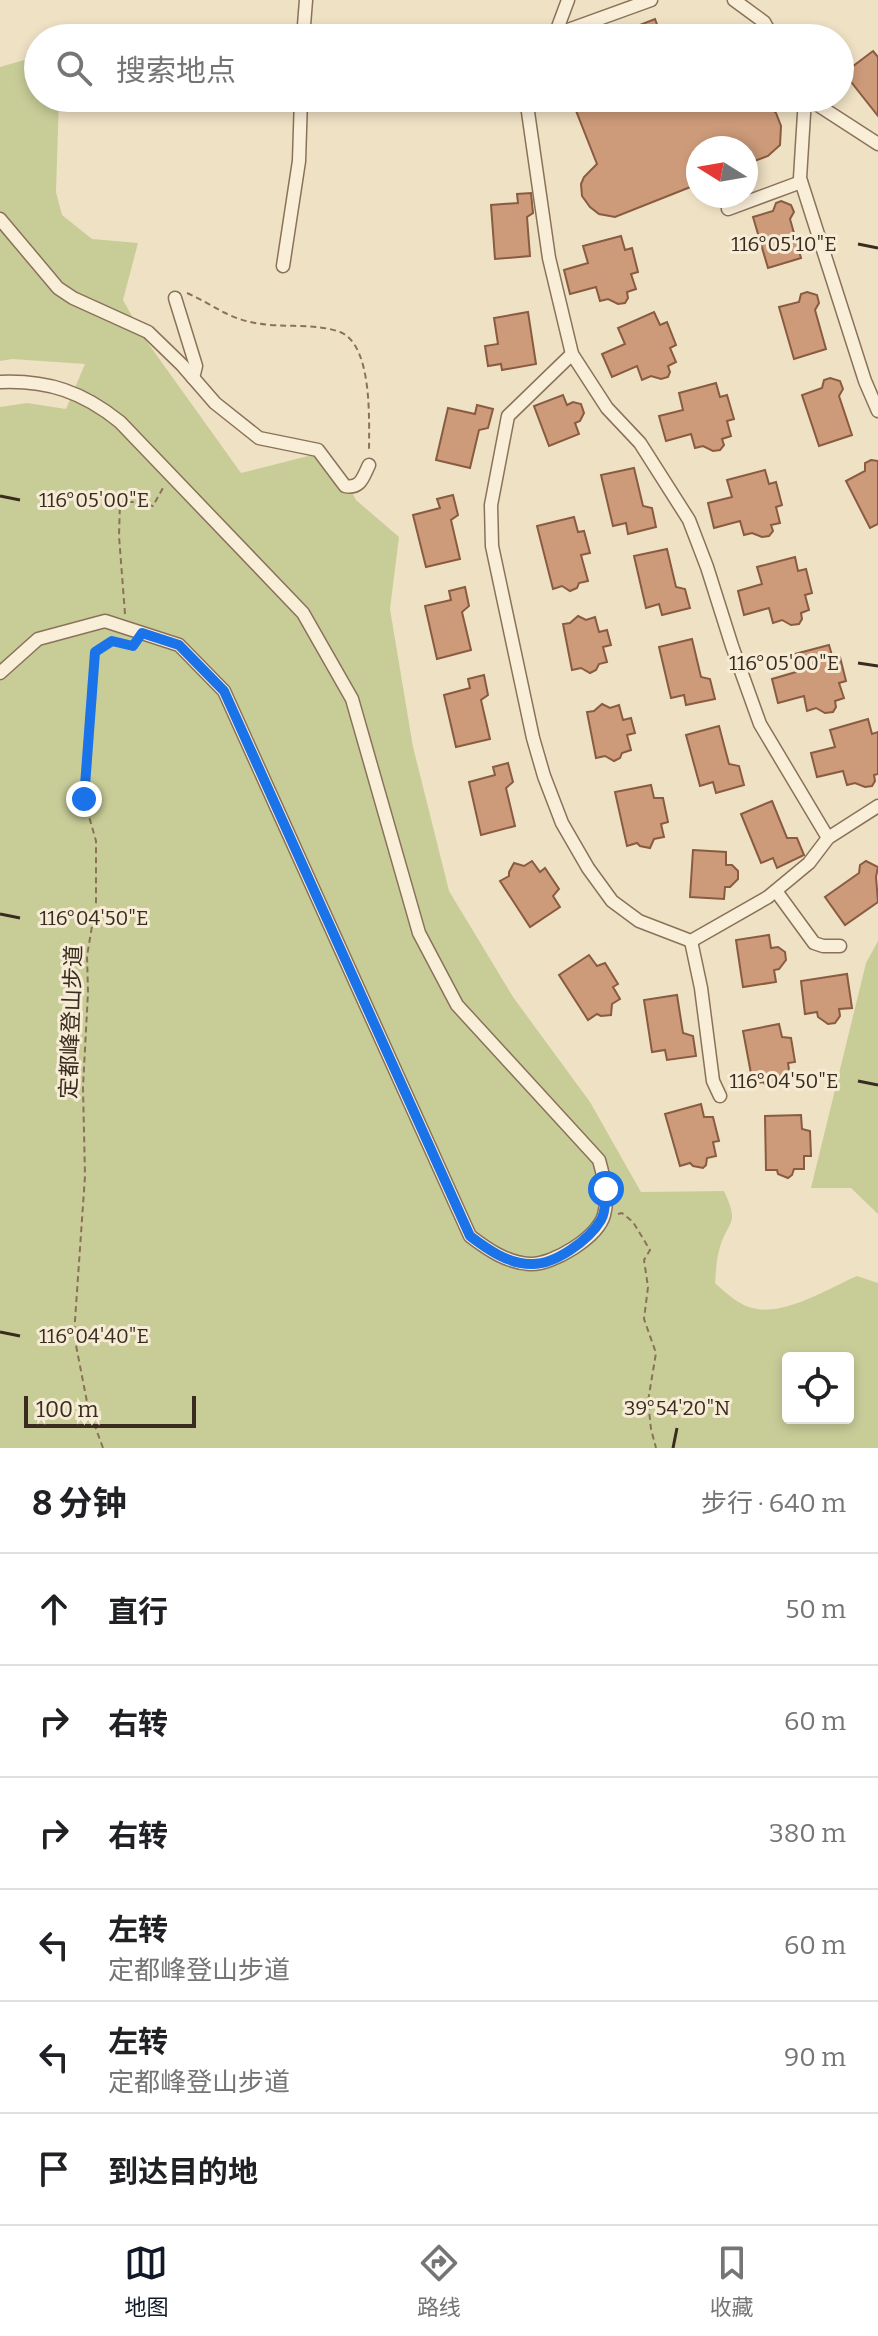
<!DOCTYPE html>
<html lang="zh">
<meta charset="utf-8">
<style>
body{margin:0;font-family:Bitter,"Noto Sans SC",serif;background:#f2f2f2;color:#202124}
.controls{position:absolute;right:24px;bottom:24px;display:grid;overflow:hidden;border-radius:8px;box-shadow:0 4px 12px #0003}
.controls button{width:72px;height:72px;display:grid;place-items:center;padding:0;border:0;border-bottom:2px solid #e0e0e0;background:#fff;color:#202124;font:40px sans-serif}
.compass{position:absolute;left:686px;top:136px;width:72px;height:72px;border-radius:50%;background:#fff;box-shadow:0 4px 12px #0003;rotate:281deg}
.scale{position:absolute;left:24px;bottom:20px;width:172px;box-sizing:border-box;padding-left:8px;border:4px solid #392b1f;border-top:0;font-size:22px;line-height:28px;white-space:nowrap;color:#392b1f;-webkit-text-stroke:6px #f6ebd4;paint-order:stroke}
.stop{position:absolute;width:24px;height:24px;margin:-18px;border:6px solid #1a73e8;border-radius:50%;background:#fff}
.stop.end{background:#1a73e8;border-color:#fff;box-shadow:0 2px 8px #0008}
.list{margin:0;padding:0;list-style:none}
h2{display:flex;justify-content:space-between;align-items:center;height:104px;margin:0;padding:0 32px;font-size:34px}
h2 small{font-size:26px;font-weight:400;color:#757577}
.list li{display:grid;grid-template-columns:52px 1fr auto;gap:24px;align-items:center;box-sizing:border-box;height:112px;padding:0 32px;border-top:2px solid #e0e0e0}
.list b{display:block;font-size:30px;white-space:nowrap}
.list p{margin:0;font-size:26px;white-space:nowrap;color:#757577}
.list em{font-size:26px;font-style:normal;color:#757577}
.icon{flex:none;width:44px;height:44px;fill:none;stroke:currentColor;stroke-width:2;stroke-linecap:round;stroke-linejoin:round}
.map{position:relative;flex:none;width:878px;height:1448px;overflow:hidden}
.search{position:absolute;background:#fff;box-shadow:0 4px 12px #0003;left:24px;right:24px;top:24px;height:88px;display:flex;align-items:center;gap:20px;box-sizing:border-box;padding:0 28px;border-radius:44px;color:#757577;font-size:30px}
.sheet{height:776px;background:#fff}
nav{display:flex;justify-content:space-around;align-items:center;box-sizing:border-box;height:112px;border-top:2px solid #e0e0e0;background:#fff;font-size:22px;color:#757577}
nav a{display:grid;justify-items:center;gap:4px}
nav .on{color:#111827}
.map>svg:first-child{display:block}
</style>
<div class="map">
<svg width="878" height="1448" viewBox="0 0 878 1448">
<rect width="100%" height="100%" fill="#efe1c4"/>
<g fill="#c8cd98" fill-rule="evenodd">
<path d="M38,56v42h21l-3,94 6,23 30,24 46,4 -15,57 22,39 96,134 83,-21 12,11 20,37 43,37 -9,72 23,138 36,144 64,106 77,105 51,90 83,-1c17,36 3,28 -5,60 -3,10 -3,22 -4,32 12,11 26,24 42,26 31,5 72,-21 100,-33l21,7v165h-878v-1041l27,-4 39,6 19,-45 -73,-5 -12,2v-294zM788,1358h60v60h-60z"/>
<path d="M878,941v273l-27,-26h-40l55,-225z"/>
</g>
<g fill="#cd9b7a" stroke="#895b40" stroke-width="2">
<path d="M655,19l7,19h-53v-1z"/>
<path d="M873,51l5,6v59l-34,-43z"/>
<path d="M571,98h168l4,11 15,-6 10,3 8,7 5,13 -1,19 -12,11 -22,8v-16h-48v36l-83,33 -16,-3 -9,-7 -8,-11 -1,-12 3,-7 13,-13z"/>
<path d="M531,193l2,20 -6,4 3,39 -35,3 -4,-54 27,-2 -1,-9z"/>
<path d="M781,201l10,4 3,7 -4,7 11,39 -33,10 -15,-51 20,-6 3,-8z"/>
<path d="M621,236l4,14 7,-2 6,24 -7,2 5,15 -9,3 1,6 -3,5 -7,1 -10,-5 -8,2 -4,-14 -26,7 -6,-24 24,-7 -5,-17z"/>
<path d="M807,292l10,3 2,8 -4,7 11,39 -32,10 -15,-52 20,-5 2,-8z"/>
<path d="M528,312l8,52 -34,6 -1,-6 -13,2 -3,-20 13,-2 -4,-26z"/>
<path d="M654,312l6,13 7,-3 9,23 -6,3 6,14 -8,4 2,6 -2,5 -7,2 -10,-3 -9,4 -5,-14 -25,11 -10,-23 23,-10 -7,-16z"/>
<path d="M830,378l10,3 3,8 -4,7 13,39 -33,11 -17,-51 20,-7 2,-8z"/>
<path d="M716,383l4,14 7,-2 7,24 -7,2 4,15 -9,3 2,6 -4,5 -7,1 -10,-5 -8,2 -4,-14 -25,7 -7,-25 24,-6 -4,-17z"/>
<path d="M563,395l4,10 6,-3 8,2 3,9 -4,8 -5,2 4,11 -30,12 -15,-40z"/>
<path d="M477,405l16,4 -5,19 -9,2 -9,38 -34,-8 12,-52 27,6z"/>
<path d="M871,460l7,1v63l-8,4 -24,-47 19,-10v-8z"/>
<path d="M634,468l9,38 9,2 4,19 -28,7 -2,-11 -13,3 -12,-51z"/>
<path d="M765,470l4,14 7,-2 6,23 -6,2 4,16 -9,2 2,6 -4,5 -7,1 -10,-4 -8,2 -4,-14 -26,7 -6,-25 24,-6 -5,-17z"/>
<path d="M453,495l5,20 -7,5 9,39 -34,8 -13,-52 27,-7 -3,-9z"/>
<path d="M574,517l4,15 6,-1 6,22 -9,2 7,26 -9,2 -2,5 -7,3 -8,-5 -9,3 -16,-63z"/>
<path d="M667,549l9,38 9,2 5,19 -28,7 -3,-11 -13,4 -12,-52z"/>
<path d="M795,557l3,14 8,-2 6,24 -7,2 4,15 -8,3 1,6 -3,5 -8,1 -9,-5 -9,3 -4,-15 -25,7 -6,-24 24,-7 -5,-17z"/>
<path d="M465,587l4,19 -7,6 9,38 -34,9 -12,-53 26,-6 -2,-9z"/>
<path d="M578,616l8,4 9,-3 4,15 8,-2 4,15 -8,2 4,15 -8,2 -3,6 -6,3 -9,-5 -9,2 -9,-46 7,-1z"/>
<path d="M692,639l9,38 9,2 5,20 -29,6 -2,-10 -13,3 -12,-51z"/>
<path d="M829,645l4,14 7,-2 6,24 -7,2 5,15 -9,3 1,6 -3,5 -8,1 -9,-5 -9,3 -3,-15 -26,7 -6,-24 24,-7 -5,-17z"/>
<path d="M484,675l4,20 -7,5 9,39 -34,8 -12,-52 26,-7 -2,-9z"/>
<path d="M602,704l8,4 9,-3 4,15 8,-2 4,15 -8,2 4,15 -9,3 -2,5 -6,3 -9,-5 -9,2 -9,-46 7,-1z"/>
<path d="M868,719l4,15 6,-2v42l-4,1 1,6 -3,5 -7,1 -10,-4 -8,2 -4,-14 -26,6 -6,-24 24,-6 -5,-17z"/>
<path d="M719,726l10,38 10,2 5,19 -28,8 -3,-11 -13,4 -14,-51z"/>
<path d="M508,763l5,19 -7,6 9,38 -34,9 -12,-53 26,-7 -2,-8z"/>
<path d="M651,785l3,13h9l5,24 -7,2 3,13 -10,2 -4,9 -10,-2 -3,-3 -10,3 -12,-54z"/>
<path d="M772,801l15,37h10l7,17 -27,13 -4,-10 -12,5 -20,-49z"/>
<path d="M693,850l33,2v13h6l6,6v8l-8,8h-5l-1,12 -34,-2z"/>
<path d="M532,861l8,11 5,-4 14,21 -6,7 7,11 -30,20 -30,-46 9,-5v-4l5,-9 10,3z"/>
<path d="M866,861l12,6 -2,10 2,25 -33,23 -20,-28 34,-24 1,-8z"/>
<path d="M769,935l2,13 7,-1 7,5 1,8 -7,9 -5,1 2,12 -33,5 -7,-47z"/>
<path d="M589,955l8,11 8,-3 13,21 -5,3 7,12 -8,5 -1,11 -10,1 -4,-2 -9,6 -29,-45z"/>
<path d="M847,974l5,34 -13,1 1,7 -5,7 -7,1 -10,-7 -1,-5 -12,2 -4,-33z"/>
<path d="M677,995l6,38 10,3 3,20 -29,4 -2,-10 -13,2 -8,-52z"/>
<path d="M779,1024l3,13 9,1 4,24 -7,1 2,14 -9,2 -5,9 -10,-3 -3,-3 -10,2 -10,-53z"/>
<path d="M701,1104l3,13h9l6,24 -6,1 3,14 -9,2 -1,7 -3,3 -10,-2 -3,-3 -10,3 -15,-52z"/>
<path d="M801,1115l1,14 8,2 1,25h-7v13h-10l-2,6 -4,3 -10,-4 -1,-4h-11l-1,-54z"/>
</g>
<g fill="none" stroke-linecap="round" stroke-linejoin="round">
<g stroke="#8a725a" stroke-width="15">
<g id="minor">
<path d="M734,0l30,22 9,16"/>
<path d="M557,34l94,-34"/>
<path d="M555,35l13,-35"/>
<path d="M303,38l3,-38"/>
<path d="M526,98l23,160 23,96 35,54 33,35 49,77 18,47 25,79 28,78 68,114"/>
<path d="M805,98l-5,80 65,203 13,30"/>
<path d="M807,98l71,46"/>
<path d="M728,209l73,-27"/>
<path d="M0,219l58,69 15,10 75,34 34,33 33,38 44,35 59,12 27,36c16,3 18,-9 24,-21"/>
<path d="M283,266l16,-105 2,-63"/>
<path d="M175,298l21,68 -3,12"/>
<path d="M572,354l-64,62 -17,89 1,41 41,192 11,38 18,47 26,45 24,33 27,20 52,20 77,-44 41,-34 19,-25 50,-32"/>
<path d="M0,382c48,-2 83,10 120,40l183,191 49,86 67,234 38,72 142,155c5,18 10,36 5,55 -6,22 -51,50 -74,49 -23,-1 -43,-15 -60,-28l-246,-545 -45,-46 -74,-24 -67,18 -38,34"/>
<path d="M776,891l38,52 9,3h17"/>
<path d="M691,941l10,47 12,93 7,15"/>
</g>
</g>
<g stroke="#8a725a" stroke-width="2" stroke-dasharray="6 4" stroke-linecap="butt">
<path d="M187,293c25,11 40,25 68,30 26,5 61,0 85,9 33,13 29,90 29,120"/>
<path d="M125,614l-6,-78 1,-34h17l16,4 11,-20"/>
<path d="M618,1214l4,-1 11,9 17,28 -6,10 4,27 -4,32 12,34 -8,48 3,28 5,19"/>
<path d="M103,1448l-15,-41 -14,-72 11,-159 -2,-89 5,-95 -1,-36 9,-54v-61l-12,-42 11,-147 17,-11 21,5 2,-2"/>
</g>
<use href="#minor" stroke="#f9eed8" stroke-width="12"/>
</g>
<g fill="none" stroke-linecap="round" stroke-linejoin="round">
<path stroke="#1a73e8" stroke-width="10" d="M84,799l11,-147 17,-11 21,5 9,-13 37,12 45,46 246,545c17,13 38,28 61,28 24,1 58,-24 70,-44 5,-8 4,-21 5,-31"/>
</g>
<path fill="none" stroke="#392b1f" stroke-width="3" d="M858,244l20,4M0,496l20,4M858,663l20,3M0,914l20,4M858,1081l20,4M0,1332l20,4M673,1448l4,-20"/>
<g text-anchor="middle" dominant-baseline="central" stroke-width="6" stroke-linejoin="round" paint-order="stroke">
<g font-size="22" fill="#392b1f" stroke="#f6ebd4">
<text transform="translate(71 1022) rotate(-88)">定都峰登山步道</text>
</g>
</g>
<g font-size="20" text-anchor="middle" fill="#392b1f" stroke="#f6ebd4" stroke-width="6" stroke-linejoin="round" paint-order="stroke">
<text x="784" y="251">116°05'10"E</text>
<text x="94" y="507">116°05'00"E</text>
<text x="784" y="670">116°05'00"E</text>
<text x="94" y="925">116°04'50"E</text>
<text x="784" y="1088">116°04'50"E</text>
<text x="94" y="1343">116°04'40"E</text>
<text x="677" y="1415">39°54'20"N</text>
</g>
</svg>
<div class="controls">
<button><svg class="icon" aria-label="locate" viewBox="0 0 24 24"><circle cx="12" cy="12" r="6"/><path d="M12 2v4M12 18v4M2 12h4M18 12h4"/></svg></button>
</div>
<svg class="compass" viewBox="-18 -18 36 36"><path d="M0-13l5 13h-10z" fill="#e53935"/><path d="M0 13l5-13h-10z" fill="#757577"/></svg>
<div class="scale">100 m</div>
<div class="stop" style="left:606px;top:1189px"></div>
<div class="stop end" style="left:84px;top:799px"></div>
<div class="search"><svg class="icon" aria-label="search" viewBox="0 0 24 24"><circle cx="10" cy="10" r="6"/><path d="M15 15l6 6"/></svg>搜索地点</div>
</div>
<section class="sheet">
<h2>8 分钟<small>步行 · 640 m</small></h2>
<ul class="list">
<li><svg class="icon" aria-label="ahead" viewBox="0 0 24 24"><path d="M12 20V5M6 11l6-6 6 6"/></svg><div><b>直行</b></div><em>50 m</em></li>
<li><svg class="icon" aria-label="right" viewBox="0 0 24 24"><path d="M7 20v-9h11M14 6l5 5-5 5"/></svg><div><b>右转</b></div><em>60 m</em></li>
<li><svg class="icon" aria-label="right" viewBox="0 0 24 24"><path d="M7 20v-9h11M14 6l5 5-5 5"/></svg><div><b>右转</b></div><em>380 m</em></li>
<li><svg class="icon" aria-label="left" viewBox="0 0 24 24"><path d="M17 20v-9H6M10 6l-5 5 5 5"/></svg><div><b>左转</b><p>定都峰登山步道</p></div><em>60 m</em></li>
<li><svg class="icon" aria-label="left" viewBox="0 0 24 24"><path d="M17 20v-9H6M10 6l-5 5 5 5"/></svg><div><b>左转</b><p>定都峰登山步道</p></div><em>90 m</em></li>
<li><svg class="icon" aria-label="arrive" viewBox="0 0 24 24"><path d="M6 21V4h12l-3 4 3 4H6"/></svg><div><b>到达目的地</b></div></li>
</ul>
</section>
<nav>
<a class="on"><svg class="icon" aria-label="map" viewBox="0 0 24 24"><path d="M3 6l6-2 6 2 6-2v14l-6 2-6-2-6 2zM9 4v14M15 6v14"/></svg>地图</a>
<a><svg class="icon" aria-label="directions" viewBox="0 0 24 24"><path d="M12 3l9 9-9 9-9-9zM9 14v-3h6M13 9l2 2-2 2"/></svg>路线</a>
<a><svg class="icon" aria-label="saved" viewBox="0 0 24 24"><path d="M7 4h10v16l-5-4-5 4z"/></svg>收藏</a>
</nav>
